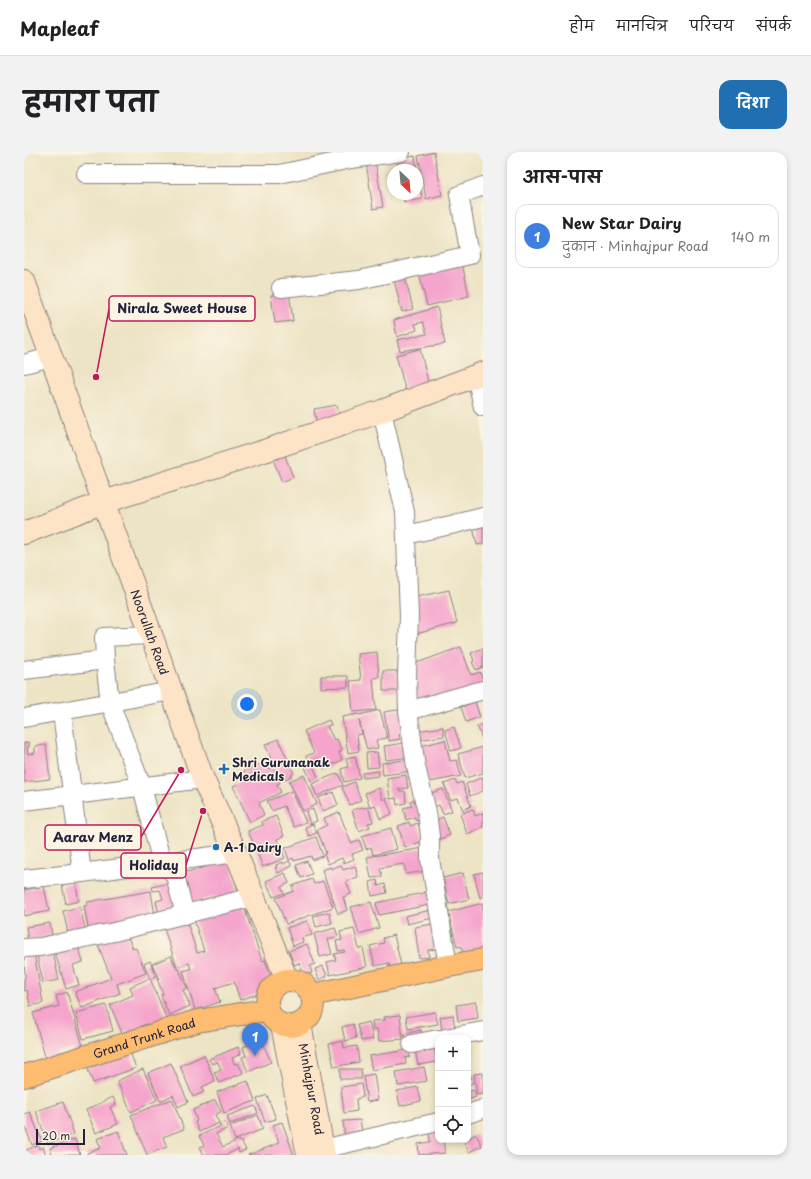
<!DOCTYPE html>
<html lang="hi">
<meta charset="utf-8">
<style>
body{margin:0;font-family:"Playpen Sans","Playpen Sans Deva",sans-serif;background:#f2f2f2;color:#202124}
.controls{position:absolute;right:12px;bottom:12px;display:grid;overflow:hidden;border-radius:8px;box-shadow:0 2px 6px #0003}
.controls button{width:36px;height:36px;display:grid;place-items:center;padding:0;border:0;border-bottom:1px solid #e0e0e0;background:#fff;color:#202124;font:20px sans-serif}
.compass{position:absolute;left:363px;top:12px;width:36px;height:36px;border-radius:50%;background:#fff;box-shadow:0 2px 6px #0003;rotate:154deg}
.scale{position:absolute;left:12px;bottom:10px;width:49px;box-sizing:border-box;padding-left:4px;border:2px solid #22223b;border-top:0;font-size:11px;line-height:14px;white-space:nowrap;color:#22223b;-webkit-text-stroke:3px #fcf5e5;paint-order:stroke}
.you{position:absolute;left:223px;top:552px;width:14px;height:14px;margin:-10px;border:3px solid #fff;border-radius:50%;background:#1a73e8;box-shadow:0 0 0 6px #1a73e833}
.badge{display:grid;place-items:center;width:26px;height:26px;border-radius:50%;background:#1f6fb2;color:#fff;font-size:13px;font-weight:700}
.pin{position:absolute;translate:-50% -33px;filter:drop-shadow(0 1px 2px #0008)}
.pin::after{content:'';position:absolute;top:21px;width:14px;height:12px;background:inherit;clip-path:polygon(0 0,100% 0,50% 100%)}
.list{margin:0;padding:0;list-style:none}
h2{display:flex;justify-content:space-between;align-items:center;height:52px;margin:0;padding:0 16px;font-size:17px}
h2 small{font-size:13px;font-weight:400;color:#757577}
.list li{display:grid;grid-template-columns:26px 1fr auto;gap:12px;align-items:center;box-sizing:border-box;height:64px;margin:0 8px 8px;padding:0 8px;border:1px solid #e0e0e0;border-radius:12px}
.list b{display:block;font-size:15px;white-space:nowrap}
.list p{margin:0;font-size:13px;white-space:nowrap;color:#757577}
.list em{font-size:13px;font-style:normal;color:#757577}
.icon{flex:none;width:22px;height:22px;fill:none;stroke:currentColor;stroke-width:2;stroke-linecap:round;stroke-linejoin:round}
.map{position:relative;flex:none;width:459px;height:1003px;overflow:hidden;border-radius:12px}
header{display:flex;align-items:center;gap:24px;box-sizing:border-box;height:56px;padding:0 20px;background:#fff;border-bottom:1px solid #e0e0e0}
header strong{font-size:19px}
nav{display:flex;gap:22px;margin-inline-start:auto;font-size:14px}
.intro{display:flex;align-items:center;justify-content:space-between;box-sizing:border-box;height:96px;padding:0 24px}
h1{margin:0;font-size:28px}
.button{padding:10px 18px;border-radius:12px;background:#1f6fb2;color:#fff;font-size:14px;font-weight:700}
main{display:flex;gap:24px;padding:0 24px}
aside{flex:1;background:#fff;border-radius:12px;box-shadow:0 2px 6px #0003}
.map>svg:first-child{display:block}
</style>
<header>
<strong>Mapleaf</strong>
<nav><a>होम</a><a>मानचित्र</a><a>परिचय</a><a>संपर्क</a></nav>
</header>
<div class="intro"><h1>हमारा पता</h1><a class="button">दिशा</a></div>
<main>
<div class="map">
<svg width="459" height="1003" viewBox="0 0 459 1003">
<rect width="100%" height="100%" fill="#fcf5e5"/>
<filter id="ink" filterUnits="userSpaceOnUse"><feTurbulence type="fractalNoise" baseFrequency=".025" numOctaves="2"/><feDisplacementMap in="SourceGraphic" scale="8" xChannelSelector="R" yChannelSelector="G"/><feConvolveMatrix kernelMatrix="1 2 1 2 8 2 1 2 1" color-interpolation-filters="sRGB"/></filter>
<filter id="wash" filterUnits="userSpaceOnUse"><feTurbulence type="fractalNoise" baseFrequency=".012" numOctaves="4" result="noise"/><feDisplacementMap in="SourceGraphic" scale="16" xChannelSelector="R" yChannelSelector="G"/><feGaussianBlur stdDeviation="0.9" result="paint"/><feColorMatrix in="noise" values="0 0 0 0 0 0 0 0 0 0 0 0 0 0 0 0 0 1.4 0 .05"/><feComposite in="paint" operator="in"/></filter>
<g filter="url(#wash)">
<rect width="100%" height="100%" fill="#ede4c5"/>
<g id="blocks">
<g fill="#f5a4cc">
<path d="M410,0l8,43 -16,4 -8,-43z"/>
<path d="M391,4l2,14h-18l-2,-11z"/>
<path d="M351,8l8,47 -10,2 -7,-47z"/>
<path d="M393,20h1l4,27 -18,3 -2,-8h15z"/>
<path d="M438,111l7,33 -42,10 -8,-33z"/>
<path d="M381,125l8,32 -11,3 -8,-32z"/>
<path d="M265,140l4,29 -18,2 -4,-28z"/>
<path d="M413,155l8,37 -45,7 -3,-11 30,-6 -4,-12 -8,2 2,6 -20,7 -3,-17z"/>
<path d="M396,197l10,41 -23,6 -11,-41z"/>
<path d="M313,253l3,15 -23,5 -3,-16z"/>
<path d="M260,301l9,24 -11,5 -10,-25z"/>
<path d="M459,369v23l-6,1 -5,-22z"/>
<path d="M425,438l8,33 -41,11v-37z"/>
<path d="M437,495l10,28 9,-3 3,8v14l-63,14 -10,-21 1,-22z"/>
<path d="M459,496v19l-7,3 -4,-8 2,-1 -3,-8z"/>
<path d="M353,500l2,25 -6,1 3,32 -23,2 -3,-31 11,-1 -3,-26z"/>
<path d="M359,519h14l1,8h6v12h-21z"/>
<path d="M297,524h27v11l-27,1z"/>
<path d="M451,550l5,15 -14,5 -5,-15z"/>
<path d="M381,557l4,23 -10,2 1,5 -11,2 -5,-29z"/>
<path d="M356,558l7,28 -11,2 2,8 -11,2 -8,-30 3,14 -5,1 2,16 -11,2 -6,-36 16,-3 1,1z"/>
<path d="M305,568l2,5 -4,1 7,14 3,-1 5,11 -3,2 3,8 -18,9 -5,-11 -10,5 -3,-7 8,-3 -10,-22z"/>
<path d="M459,572v17l-6,-15z"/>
<path d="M419,575l1,9 -27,4 -1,-9z"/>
<path d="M430,575l7,21 -10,3 -6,-21z"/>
<path d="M254,587l16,34 -2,1v2l-8,4v-2l-3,1 -16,-34z"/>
<path d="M421,588l5,21 7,-1 4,16 -37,7 -8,-36z"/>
<path d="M5,590v5h-2l1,7 7,-1v-7l11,-1 4,34 -26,3v-39z"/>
<path d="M381,591l7,14 -26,3 -2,-14z"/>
<path d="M459,595v26l-18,5 -7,-24z"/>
<path d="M353,600l2,15 -12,1 -1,-15z"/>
<path d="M331,604l5,22 -16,4 -3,-13 7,-2 -2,-9z"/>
<path d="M388,607l1,12 -30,4 -1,-12z"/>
<path d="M243,609l3,8 3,-2 7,16 -3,1 4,8 -22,11 5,12 -14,7 -17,-36 5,-2 -3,-8z"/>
<path d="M288,612l6,13 -7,4 -6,-14z"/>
<path d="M354,619l1,5 -16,2 -1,-5z"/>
<path d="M314,621l5,12 -26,11 -5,-12z"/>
<path d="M280,623l13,29 -14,7 -14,-30z"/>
<path d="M382,623l2,13 -9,1v2h6l1,12 -9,2 -1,-7 -6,1 -3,-21z"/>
<path d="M459,625v14l-13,5 -4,-12z"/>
<path d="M431,628l2,4 5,-2 9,24 -8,4 -5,-12 -8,2 -6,-16z"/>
<path d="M330,630l7,18 -11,5 -8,-18z"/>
<path d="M355,636l4,12 3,-2 6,16 -12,5 -5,-14 -5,2 -5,-14z"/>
<path d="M419,637l9,22 -9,3 -4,-9 -8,3 -5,-13z"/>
<path d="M268,639l14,31 -12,5 -10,-21 -12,5 -5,-10z"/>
<path d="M309,640l5,13 -15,6 -5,-13z"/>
<path d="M396,646l5,20 -9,3 -1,-4 -9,3 -3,-12 9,-2 -2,-5z"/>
<path d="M339,655l1,1 4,-1 5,15 -5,1 2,4 -11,4 -7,-21z"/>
<path d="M289,657l4,12 -7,3 -4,-12z"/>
<path d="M449,657l2,7 8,-3v14l-16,7 -7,-20z"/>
<path d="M315,660l12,31 8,-3 4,10 -11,4 2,5 -10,4 -2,-5 -14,6 -4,-10 2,-1 -9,-23 10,-5 -3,-7z"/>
<path d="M252,664l8,20 -7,3 8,19 -22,9 -15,-36 15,-6 -1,-4z"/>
<path d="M419,665l7,18 -12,5 -7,-18z"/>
<path d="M385,670l1,4 8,-3 6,18 -19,6 -7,-21z"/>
<path d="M289,672l4,9 -8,3 -4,-9z"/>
<path d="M367,676l6,21 -24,6 -2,-8 -5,2 -4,-13z"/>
<path d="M292,685l7,19 -11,4 -1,-4 -17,5 -1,-3 -4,2 -4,-12z"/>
<path d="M400,696l3,23 -21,3 -2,-10 -24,4 2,9 -11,1 -4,-21z"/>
<path d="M206,708l9,35 -20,5 -1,-4 -30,8 -8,-30z"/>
<path d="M265,709l3,5 -14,7 -3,-6h2l-1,-2 7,-3v2z"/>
<path d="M283,709l5,13 -11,4 -5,-13z"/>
<path d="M317,713l2,5 12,-4 3,11 -12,4 5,13 -8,3 4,13 -9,4 -16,-44 9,-3v2z"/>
<path d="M459,720v25l-3,1 -6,-24z"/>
<path d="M261,721l4,10 -8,4 3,6 -11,4 -7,-16z"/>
<path d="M439,721l6,26 -20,5 -6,-26z"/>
<path d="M288,727l2,5 9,-3 10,26 -47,17 -10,-26 18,-7 -2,-5z"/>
<path d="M353,728l1,6 7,-2 2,9 -15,3 -2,-14z"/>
<path d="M51,730l4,19 -13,3 -4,-19z"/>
<path d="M151,730l6,28 -22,5 -3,-14 7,-2 -3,-9 -7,1 -1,-4z"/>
<path d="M20,734l5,25 -25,5v-26z"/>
<path d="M127,739l4,25 -58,10 1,5 -9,2 -5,-27 4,-1 -1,-3z"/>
<path d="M408,739l2,13 -55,11 -3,-12z"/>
<path d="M347,750l8,26 -20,6 -8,-27z"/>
<path d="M459,751v46l-20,5 -2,-8 -4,1 -9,-35z"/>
<path d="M219,752l19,57 3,-1 8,23 -11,3 1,6 -23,8 -6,-18 -19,6 5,14 -25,8 -12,-39 8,-2 -2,-6 -12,4 -14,-41 23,-7 11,34 7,-2 -10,-31z"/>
<path d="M56,755l6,26 -17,4 -6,-26z"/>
<path d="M411,757l2,8 -30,7 -2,-8z"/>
<path d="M305,760l3,11 -16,4 -3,-11z"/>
<path d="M283,769l5,14 -10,3 1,4 -10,4 -6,-18z"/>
<path d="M26,771l2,12 -24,5 -2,-13z"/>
<path d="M409,772l3,25 -8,1 1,7 -10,1 -4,-31z"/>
<path d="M311,776l3,8 -10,3 4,15 -12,3 -6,-23z"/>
<path d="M330,777l5,20 4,-1 4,19 -37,8 -3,-13 9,-2 -2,-6 11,-2 -1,-2 -6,1 -2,-10 6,-1 -2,-8z"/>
<path d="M103,783l6,14 3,-1 10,25 -29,11 3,9 -38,15 -7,-16 36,-14 -14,-36z"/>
<path d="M370,783l7,30 -11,2 -1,-4 -14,3 -5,-20 14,-3 -1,-5z"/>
<path d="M53,791l6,19 -10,3 6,20 -13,4 -12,-40z"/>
<path d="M283,792l8,20 -5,2 2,7 -8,3 -5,-13 -5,2 -5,-14z"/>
<path d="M29,800l6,28 -16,3 -6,-28z"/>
<path d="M10,801l9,50 -13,3 -3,-16 -3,1v-12l1,-1 -1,-23z"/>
<path d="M147,804l6,14 2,-1 8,19 -4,2 7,16 -21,9 -8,-20 2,-1 -6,-15h2l-7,-15z"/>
<path d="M126,809l6,15 -6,3 -6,-15z"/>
<path d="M299,814l4,10 -8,4 -4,-11z"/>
<path d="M126,826l17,42 -18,8 -2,-4 -6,2 2,5 -12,5 -2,-6 -7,3 -12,-28 23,-10 -3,-8z"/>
<path d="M43,840l18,61 -10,3 -2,-7 -15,4 1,4 -13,3 -13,-47 26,-7 -3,-10z"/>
<path d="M452,850l2,16 -20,3 -2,-16z"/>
<path d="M82,853l7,26 -30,8 -7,-26z"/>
<path d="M411,860l3,12 -30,5 -2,-12z"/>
<path d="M376,863l3,24 -24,2 -2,-12 -4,1 -1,-9 13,-1 -1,-3z"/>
<path d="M429,863l2,15 -13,2 -2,-15z"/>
<path d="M345,870l4,17 -12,2 -4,-16z"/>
<path d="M329,872l3,14 -11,3 -3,-14z"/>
<path d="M397,878l2,10 -16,4 -3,-10z"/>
<path d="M237,887l10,23 -23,10 -6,-15 4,-1 -3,-9z"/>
<path d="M319,889l1,7 13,-2 2,16 -25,5 -5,-23z"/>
<path d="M104,895l8,21 -43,15 -8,-21z"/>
<path d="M214,895l3,7 -9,4 2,6 4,-1 5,10 -24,10 -5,-11 7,-2 -3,-8 -6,2 -3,-5z"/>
<path d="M399,897l1,4h1v-2l9,-2 3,13 -19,3 -3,-15z"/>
<path d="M384,898l2,7 -5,1 1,6 -34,6 -3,-14z"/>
<path d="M180,903l11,26 -13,6 2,5 -11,5 -13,-31z"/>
<path d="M147,911l17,39 -10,5 -5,-12 -13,6 -12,-28z"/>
<path d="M400,915l3,14 -29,5 -2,-14z"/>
<path d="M119,917l14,31 -26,12 -14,-31z"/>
<rect x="316" y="917" width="21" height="10"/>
<path d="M459,921v21l-6,1 -3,-21z"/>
<path d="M350,922l4,26 -11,2 -4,-26z"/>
<path d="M447,924l2,7 -5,2v-8z"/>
<path d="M224,929l7,20 -31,12 -7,-21z"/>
<path d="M337,932l2,13 -7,2 1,12 -13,2 -3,-26z"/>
<path d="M394,935l3,14 -21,5 -3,-15z"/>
<path d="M450,938l2,7 -8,3v-8z"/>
<path d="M243,943l9,24 -11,3 -8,-23z"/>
<path d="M89,945l3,7 -6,3 8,17 -22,9 -10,-23z"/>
<path d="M148,947l12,30 -21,8 4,10 -20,8 -16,-40z"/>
<path d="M191,948l6,12 -6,3 4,8 -20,9 -4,-10 2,-1 -4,-11z"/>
<path d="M39,950l11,32 -26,10 -12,-33z"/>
<path d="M231,954l3,7 -28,11 -3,-8z"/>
<path d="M6,960l12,29 -10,4 -8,-21v-10z"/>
<path d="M234,963l5,14 -28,11 -5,-14z"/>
<path d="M336,968l2,11h-5l1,7 -13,1 -2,-18z"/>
<path d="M200,970l4,6 -12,6 7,13 15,-7 1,2 2,-1 5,9 -7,3 -1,-4 -12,6h-22l-4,-8 4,-2 -5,-9 22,-10 -2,-2z"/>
<path d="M258,970l12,33h-46l31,-12 -6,-18z"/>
<path d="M94,979l9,24h-40v-2l14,-5 -4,-9z"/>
<path d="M414,979v9h5l2,13 -26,2 -1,-11 12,-2 -1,-10z"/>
<path d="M452,982l6,12 -13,6 -6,-12h5v-5l1,3z"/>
<path d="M51,987l5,16h-28l-2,-7z"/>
<path d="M14,993l1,4 4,-2 3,8h-22v-4z"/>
</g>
</g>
</g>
<g filter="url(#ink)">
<use href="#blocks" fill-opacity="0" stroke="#888380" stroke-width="1"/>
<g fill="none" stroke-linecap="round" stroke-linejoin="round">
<g stroke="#888380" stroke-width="20">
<g id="street">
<path d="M62,22h193l72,-15 50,-7"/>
<path d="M257,136l78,-8 111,-25 -11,-60 24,-9"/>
<path d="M0,212l27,-7"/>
<path d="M452,223l7,32"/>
<path d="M358,259l23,101 4,104 -2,59 1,36 8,56 11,45 3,24v23l18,107"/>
<path d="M382,383l49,-11 28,-7"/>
<path d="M81,508l5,43 32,84 20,76 13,12 10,40"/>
<path d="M0,518l81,-10 -1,-23 47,-2"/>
<path d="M384,559l75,-21"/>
<path d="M38,560l20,161"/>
<path d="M0,566l147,-27"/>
<path d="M0,649l179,-22"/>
<path d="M0,727l58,-6 154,-20"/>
<path d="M0,796l16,-1 74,-15 139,-35"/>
<path d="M421,886l38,-7"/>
<path d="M388,892l26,-5"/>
<path d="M444,962l15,-5"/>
<path d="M299,997l115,-27"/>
</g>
</g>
<g stroke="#888380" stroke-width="24">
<g id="secondary">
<path id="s1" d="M0,129l179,498 33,74 51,127"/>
<path d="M0,381l80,-31 163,-52 115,-39 101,-38"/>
<path id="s2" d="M276,872l24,131"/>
<path d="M258,873l26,130"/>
</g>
</g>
<g stroke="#888380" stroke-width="24">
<g id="primary">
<circle cx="266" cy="851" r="23"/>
<path d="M288,843l136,-29 35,-6"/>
<path id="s3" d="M0,924l173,-55 70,-11"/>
</g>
</g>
<use href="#street" stroke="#fff" stroke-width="18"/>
<use href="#secondary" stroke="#fee4c6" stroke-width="22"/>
<use href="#primary" stroke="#fdbc70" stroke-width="22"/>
</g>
</g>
<g fill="#1f6fb2" stroke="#fcf5e5" stroke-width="1.5">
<path d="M198 611h4v4h4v4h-4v4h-4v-4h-4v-4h4z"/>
<circle cx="192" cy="695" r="4"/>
</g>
<g text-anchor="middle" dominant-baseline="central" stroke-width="3" stroke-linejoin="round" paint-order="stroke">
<g font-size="12" fill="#22223b" stroke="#fcf5e5">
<text stroke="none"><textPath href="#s1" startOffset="373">Noorullah Road</textPath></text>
<text stroke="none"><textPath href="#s3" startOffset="126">Grand Trunk Road</textPath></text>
<text stroke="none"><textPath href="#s2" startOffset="66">Minhajpur Road</textPath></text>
</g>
<g font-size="12" font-weight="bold" fill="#22223b" stroke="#fcf5e5" text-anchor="start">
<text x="208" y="610">Shri Gurunanak<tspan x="208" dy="14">Medicals</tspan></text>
<text x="200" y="695">A-1 Dairy</text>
</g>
</g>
<path fill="none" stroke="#c2185b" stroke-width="1.5" d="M72 225L85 157M157 618L117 685M179 659L162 713"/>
<g fill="#c2185b" stroke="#fcf5e5" stroke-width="1.5">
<circle cx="72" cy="225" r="4"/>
<circle cx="157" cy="618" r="4"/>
<circle cx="179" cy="659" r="4"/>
</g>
<g fill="#fcf5e5" stroke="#c2185b" stroke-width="1.5">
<rect x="85" y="144" width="146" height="25" rx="4"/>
<rect x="21" y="673" width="96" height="25" rx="4"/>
<rect x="97" y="701" width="65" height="25" rx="4"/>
</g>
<g font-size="13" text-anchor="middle" font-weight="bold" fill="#22223b">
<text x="158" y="161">Nirala Sweet House</text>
<text x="69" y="690">Aarav Menz</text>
<text x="130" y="718">Holiday</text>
</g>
</svg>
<div class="controls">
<button>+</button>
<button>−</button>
<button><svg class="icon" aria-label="locate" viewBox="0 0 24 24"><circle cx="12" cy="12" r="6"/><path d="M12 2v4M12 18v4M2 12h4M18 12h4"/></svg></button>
</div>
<svg class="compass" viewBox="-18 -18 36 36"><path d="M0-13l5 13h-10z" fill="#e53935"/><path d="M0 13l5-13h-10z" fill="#757577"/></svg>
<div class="scale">20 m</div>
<div class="you"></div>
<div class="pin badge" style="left:231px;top:904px;background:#3f7fe0">1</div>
</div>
<aside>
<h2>आस-पास<small></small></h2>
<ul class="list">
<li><span class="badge" style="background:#3f7fe0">1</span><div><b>New Star Dairy</b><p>दुकान · Minhajpur Road</p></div><em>140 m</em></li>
</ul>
</aside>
</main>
